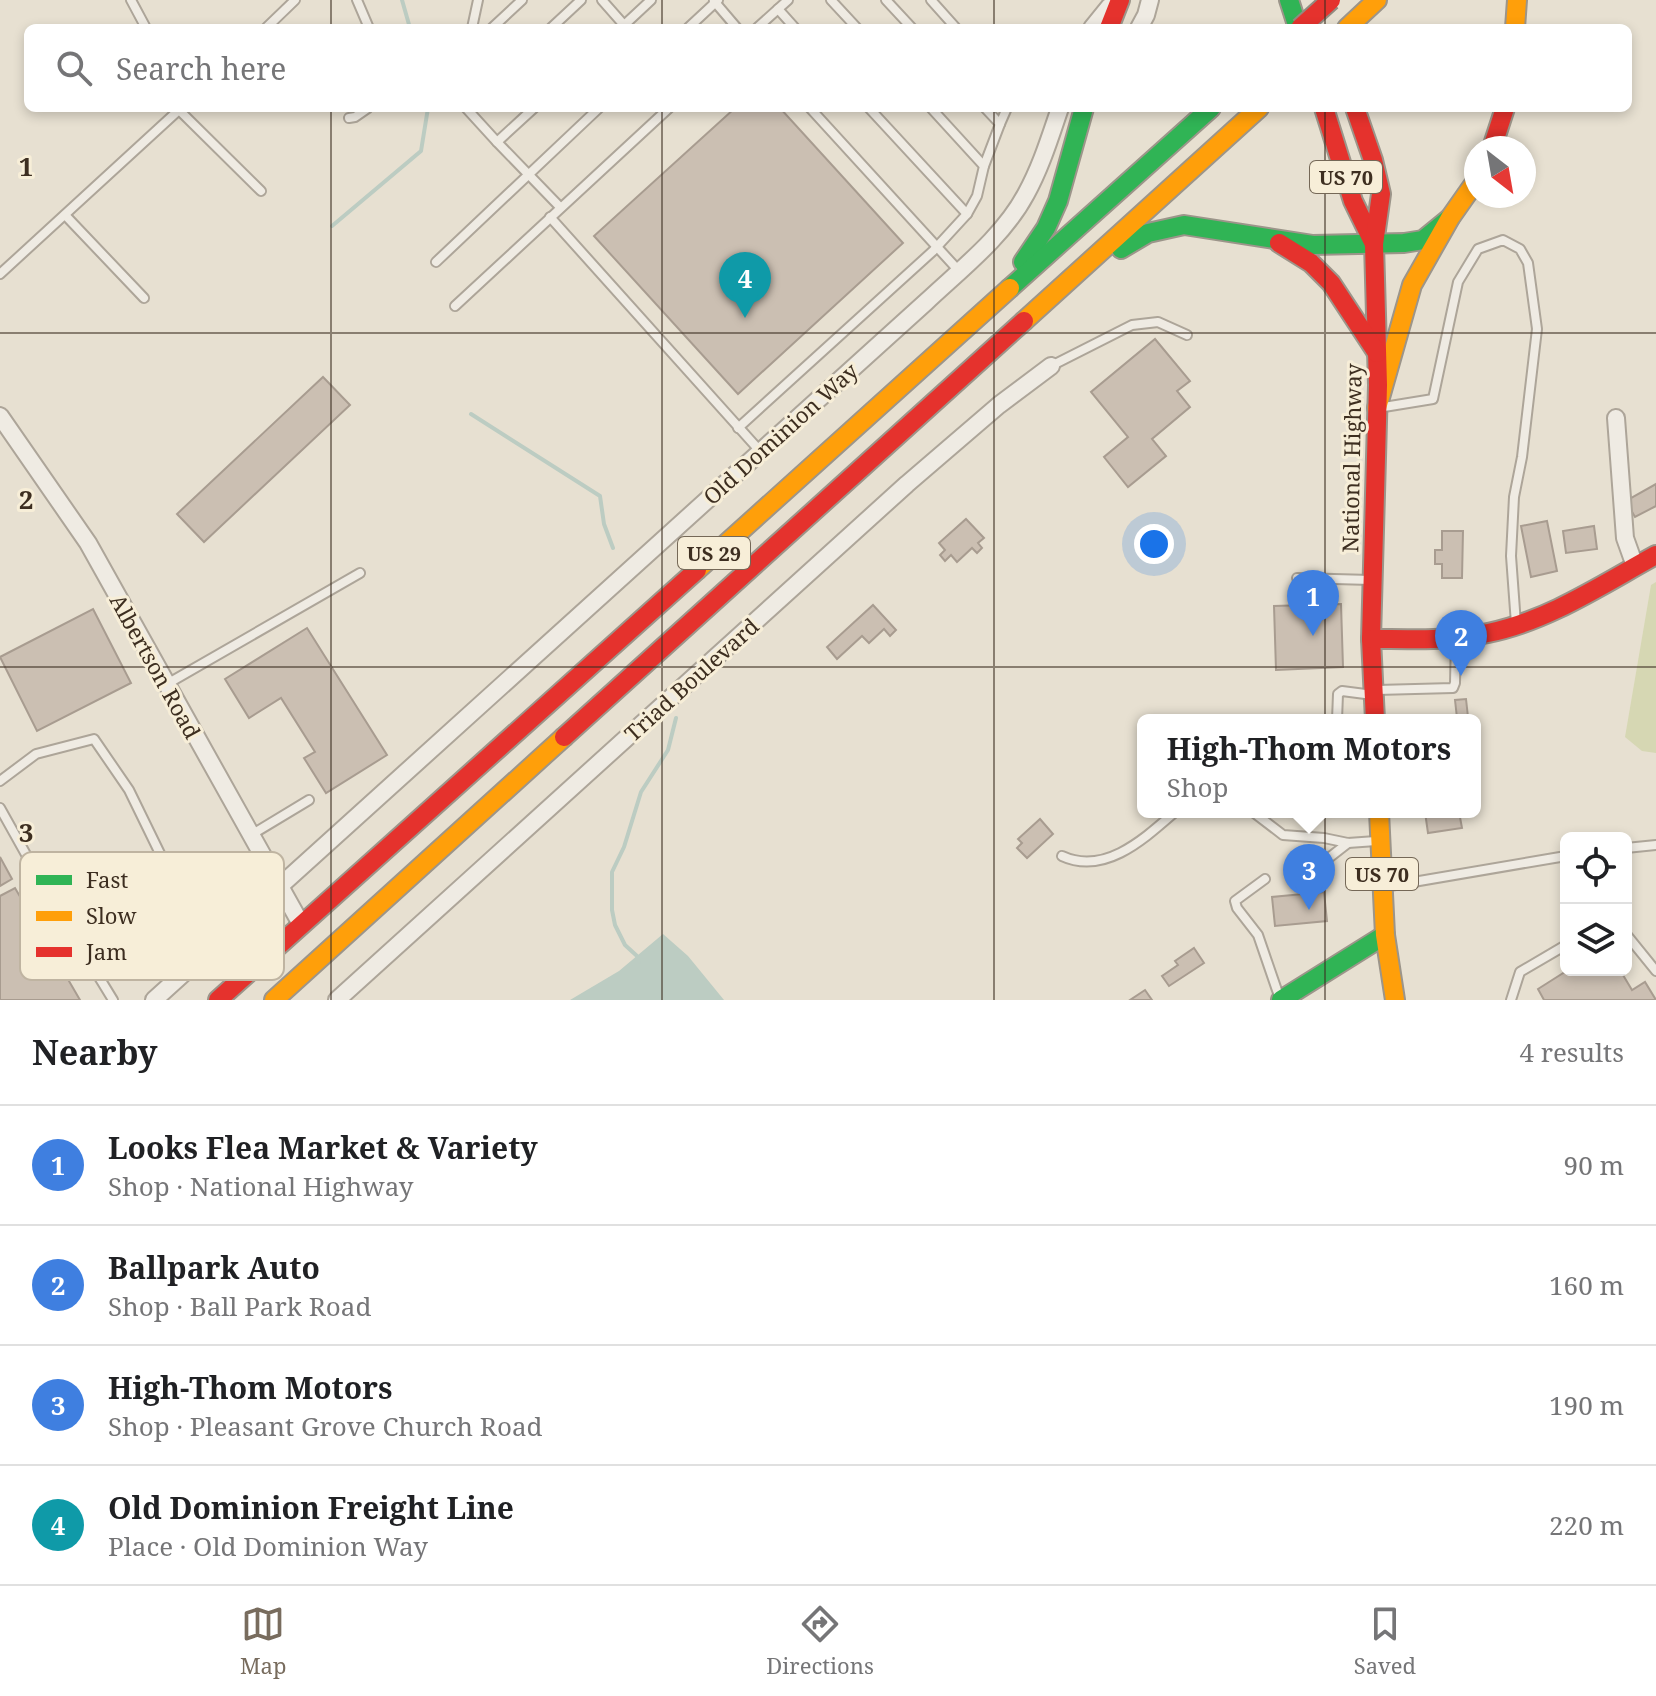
<!DOCTYPE html>
<meta charset="utf-8">
<style>
body{margin:0;font-family:"Noto Serif",serif;background:#f6f6f6;color:#202124}
.controls{position:absolute;right:24px;bottom:24px;display:grid;overflow:hidden;border-radius:12px;box-shadow:0 4px 12px #0003}
.controls button{width:72px;height:72px;display:grid;place-items:center;padding:0;border:0;border-bottom:2px solid #e0e0e0;background:#fff;color:#202124;font:40px sans-serif}
.compass{position:absolute;left:1464px;top:136px;width:72px;height:72px;border-radius:50%;background:#fff;box-shadow:0 4px 12px #0003;rotate:149deg}
.you{position:absolute;left:1154px;top:544px;width:28px;height:28px;margin:-20px;border:6px solid #fff;border-radius:50%;background:#1a73e8;box-shadow:0 0 0 12px #1a73e833}
.badge{display:grid;place-items:center;width:52px;height:52px;border-radius:50%;background:#786c5e;color:#fff;font-size:26px;font-weight:700}
.pin{position:absolute;translate:-50% -66px;filter:drop-shadow(0 2px 4px #0008)}
.pin::after{content:'';position:absolute;top:42px;width:28px;height:24px;background:inherit;clip-path:polygon(0 0,100% 0,50% 100%)}
.popup{position:absolute;left:1137px;top:714px;width:344px;height:104px;box-sizing:border-box;display:grid;place-content:center;border-radius:12px;background:#fff;filter:drop-shadow(0 2px 6px #0005);font-size:26px;white-space:nowrap;color:#757577}
.popup b{font-size:30px;color:#202124}
.popup::after{content:'';position:absolute;left:50%;top:100%;margin-left:-16px;border:16px solid transparent;border-top-color:#fff}
.list{margin:0;padding:0;list-style:none}
h2{display:flex;justify-content:space-between;align-items:center;height:104px;margin:0;padding:0 32px;font-size:34px}
h2 small{font-size:26px;font-weight:400;color:#757577}
.list li{display:grid;grid-template-columns:52px 1fr auto;gap:24px;align-items:center;box-sizing:border-box;height:120px;padding:0 32px;border-top:2px solid #e0e0e0}
.list b{display:block;font-size:30px;white-space:nowrap}
.list p{margin:0;font-size:26px;white-space:nowrap;color:#757577}
.list em{font-size:26px;font-style:normal;color:#757577}
.icon{flex:none;width:44px;height:44px;fill:none;stroke:currentColor;stroke-width:2;stroke-linecap:round;stroke-linejoin:round}
.map{position:relative;flex:none;width:1656px;height:1000px;overflow:hidden}
.search{position:absolute;background:#fff;box-shadow:0 4px 12px #0003;left:24px;right:24px;top:24px;height:88px;display:flex;align-items:center;gap:20px;box-sizing:border-box;padding:0 28px;border-radius:12px;color:#757577;font-size:30px}
.sheet{height:584px;background:#fff}
nav{display:flex;justify-content:space-around;align-items:center;box-sizing:border-box;height:112px;border-top:2px solid #e0e0e0;background:#fff;font-size:22px;color:#757577}
nav a{display:grid;justify-items:center;gap:4px}
nav .on{color:#786c5e}
.map>svg:first-child{display:block}
</style>
<div class="map">
<svg width="1656" height="1000" viewBox="0 0 1656 1000">
<rect width="100%" height="100%" fill="#e7e0d1"/>
<path fill="#d6d7b3" d="M1656,582v171l-14,-2 -17,-14 26,-152z"/>
<path fill="#bcccc2" d="M663,934l25,22 36,44h-154l49,-29z"/>
<g fill="none" stroke-linecap="round" stroke-linejoin="round">
<g stroke="#bcccc2" stroke-width="4">
<path d="M402,0l8,28"/>
<path d="M332,226l89,-75 7,-43"/>
<path d="M471,414l129,82 4,28 9,24"/>
<path d="M639,962l-2,-6 -12,-11 -10,-20 -3,-15v-38l12,-25 17,-55 27,-42 8,-32"/>
</g>
</g>
<g fill="#cbbfb2" stroke="#a89c90" stroke-width="2">
<path d="M735,108h45l123,135 -165,151 -144,-158z"/>
<path d="M1155,339l35,42 -13,10 13,16 -38,32 14,17 -38,31 -24,-30 24,-20 -37,-45z"/>
<path d="M323,377l27,28 -146,137 -27,-28z"/>
<path d="M1656,484v22l-21,11 -9,-16z"/>
<path d="M966,519l18,19 -6,5 4,5 -5,5 -5,-5 -15,14 -6,-7 -6,6 -5,-6 5,-5 -6,-7z"/>
<path d="M1547,521l10,50 -26,6 -10,-51z"/>
<path d="M1594,526l3,23 -31,4 -3,-22z"/>
<path d="M1442,531h21l-1,47h-20v-14h-7v-14h7z"/>
<path d="M1341,604l2,63 -67,3 -2,-64z"/>
<path d="M873,605l23,25 -6,6 -6,-7 -15,14 -7,-7 -25,23 -10,-12z"/>
<path d="M93,609l38,74 -94,48 -37,-74z"/>
<path d="M307,628l80,127 -61,38 -22,-35 11,-6 -34,-54 -32,20 -24,-39z"/>
<path d="M1466,699l2,18 -11,1 -2,-18z"/>
<path d="M1425,812h34l3,16 -34,5z"/>
<path d="M1040,819l13,15 -26,24 -10,-10 5,-5 -4,-4z"/>
<path d="M0,857l12,22 -12,7z"/>
<path d="M15,888l65,112h-80v-104z"/>
<path d="M1324,892l3,29 -52,5 -3,-29z"/>
<path d="M1194,948l10,15 -35,23 -7,-10 16,-11 -3,-4z"/>
<path d="M1568,970h52l12,20 13,-8 11,18h-112l-6,-11z"/>
<path d="M1145,990l7,10h-22z"/>
</g>
<g fill="none" stroke-linecap="round" stroke-linejoin="round">
<g stroke="#ada599" stroke-width="12">
<g id="lane">
<path d="M131,0l15,28"/>
<path d="M357,0l12,28"/>
<path d="M602,0l22,25"/>
<path d="M831,0l26,28"/>
<path d="M886,0l26,28"/>
<path d="M931,0l25,28"/>
<path d="M714,1l23,27"/>
<path d="M778,9l17,19"/>
<path d="M266,28l29,-28"/>
<path d="M472,28l6,-28"/>
<path d="M492,28l30,-28"/>
<path d="M551,28l30,-28"/>
<path d="M621,28l30,-28"/>
<path d="M688,28l30,-28"/>
<path d="M757,28l31,-28"/>
<path d="M466,108l31,34"/>
<path d="M534,108l-37,34 63,65"/>
<path d="M810,108l149,163"/>
<path d="M869,108l98,106"/>
<path d="M179,110l82,81"/>
<path d="M349,118l6,-1 13,-9"/>
<path d="M1000,124l7,-16"/>
<path d="M984,166l16,-42 -15,-16"/>
<path d="M65,215l79,83"/>
<path d="M550,217l210,234"/>
<path d="M436,262l163,-154"/>
<path d="M0,274l181,-166"/>
<path d="M455,306l214,-198"/>
<path d="M1051,366l81,-41 26,-3 29,13"/>
<path d="M1384,407l49,-8 25,-117 20,-33 25,-9 17,9 8,14 9,66 -15,128 -8,40 -3,59 5,68"/>
<path d="M738,428l195,-177 34,-37 10,-18 7,-30 -53,-58"/>
<path d="M1297,578l74,2"/>
<path d="M167,684l193,-111"/>
<path d="M1377,690l76,-2 2,-5 1,-45"/>
<path d="M1337,720l1,-26 4,-3 31,4"/>
<path d="M0,781l36,-27 58,-15 35,51 59,121 24,36"/>
<path d="M0,808l47,84 66,108"/>
<path d="M1253,812l30,23 41,3 24,5 28,-2"/>
<path d="M251,835l58,-35"/>
<path d="M1626,848l30,-3"/>
<path d="M1062,856c43,20 83,-18 113,-44"/>
<path d="M1294,866l36,-9 18,-14"/>
<path d="M1265,879l-30,22 2,7 21,27 22,64"/>
<path d="M1384,887l182,-31"/>
<path d="M1626,934l30,37"/>
<path d="M1511,1000l9,-28 46,-27"/>
</g>
</g>
<g stroke="#ada599" stroke-width="20">
<g id="street">
<path d="M1092,28l17,-21"/>
<path d="M1139,28l7,-13 4,-15"/>
<path d="M0,416l88,127 213,381"/>
<path d="M1616,418l9,120 10,28"/>
<path d="M154,1000l772,-698c35,-33 77,-65 100,-108 15,-27 24,-57 34,-86"/>
<path d="M337,1000l570,-516 92,-79 52,-39"/>
</g>
</g>
<g stroke="#9c958a" stroke-width="22">
<g id="fast">
<path d="M1289,0l9,28"/>
<path d="M1121,249l27,-16 36,-8 129,20 91,-2 19,-3 27,-22"/>
<path d="M1023,262l23,-34 12,-27 26,-93"/>
<path d="M1010,288l201,-180"/>
<path d="M1281,1000l104,-65"/>
</g>
</g>
<g stroke="#9c958a" stroke-width="22">
<g id="slow">
<path d="M1347,28l30,-28"/>
<path d="M1515,28l2,-28"/>
<path d="M1024,321l235,-213"/>
<path d="M1377,408l35,-123 38,-67 26,-37"/>
<path d="M697,570l313,-282"/>
<path d="M1379,812l6,123 10,65"/>
<path d="M274,1000l290,-263"/>
</g>
</g>
<g stroke="#9c958a" stroke-width="22">
<g id="jam">
<path d="M1109,28l11,-28"/>
<path d="M1324,108l29,93 21,43"/>
<path d="M1355,108l18,52 8,34 -7,50 4,141 -7,254 4,81"/>
<path d="M1492,148l13,-40"/>
<path d="M1279,243l32,20 20,20 46,70"/>
<path d="M1371,639c39,0 79,2 117,-6 60,-12 115,-49 168,-78"/>
<path d="M564,737l460,-416"/>
<path d="M218,1000l479,-430"/>
</g>
</g>
<use href="#lane" stroke="#efebe3" stroke-width="8"/>
<use href="#street" stroke="#efebe3" stroke-width="16"/>
<use href="#fast" stroke="#30b455" stroke-width="18"/>
<use href="#slow" stroke="#ff9f0a" stroke-width="18"/>
<use href="#jam" stroke="#e5322d" stroke-width="18"/>
<g stroke="#928b80" stroke-width="22" stroke-linecap="butt">
<path id="jam-bridge" d="M1300,28l31,-28"/>
</g>
<use href="#jam-bridge" stroke="#e5322d" stroke-width="18"/>
</g>
<path fill="none" stroke="#3d2e20" stroke-width="2" stroke-opacity="0.55" d="M331,0v28M662,0v28M994,0v28M1325,0v28M331,108v892M662,108v892M994,108v892M1325,108v892M0,333h1656M0,667h1656"/>
<g text-anchor="middle" dominant-baseline="central" stroke-width="6" stroke-linejoin="round" paint-order="stroke">
<g fill="#f7eed8" stroke="#756857" stroke-width="2">
<rect x="1310" y="161" width="72" height="32" rx="6"/>
<rect x="678" y="537" width="72" height="32" rx="6"/>
<rect x="1346" y="858" width="72" height="32" rx="6"/>
</g>
<g font-size="20" font-weight="bold" fill="#3d2e20">
<text x="1346" y="177">US 70</text>
<text x="714" y="553">US 29</text>
<text x="1382" y="874">US 70</text>
</g>
<g font-size="22" fill="#3d2e20" stroke="#f7eed8">
<text transform="translate(780 433) rotate(-42)">Old Dominion Way</text>
<text transform="translate(1351 458) rotate(-89)">National Highway</text>
<text transform="translate(156 666) rotate(61)">Albertson Road</text>
<text transform="translate(691 679) rotate(-42)">Triad Boulevard</text>
</g>
</g>
<rect x="20" y="852" width="264" height="128" rx="12" fill="#f7eed8" stroke="#bfb4a1" stroke-width="2"/>
<rect x="36" y="875" width="36" height="10" fill="#30b455"/>
<rect x="36" y="911" width="36" height="10" fill="#ff9f0a"/>
<rect x="36" y="947" width="36" height="10" fill="#e5322d"/>
<g font-size="22" fill="#3d2e20">
<text x="86" y="888">Fast</text>
<text x="86" y="924">Slow</text>
<text x="86" y="960">Jam</text>
</g>
<g font-size="26" text-anchor="middle" font-weight="bold" fill="#3d2e20" stroke="#f7eed8" stroke-width="6" stroke-linejoin="round" paint-order="stroke">
<text x="26" y="176">1</text>
<text x="26" y="509">2</text>
<text x="26" y="842">3</text>
</g>
</svg>
<div class="controls">
<button><svg class="icon" aria-label="locate" viewBox="0 0 24 24"><circle cx="12" cy="12" r="6"/><path d="M12 2v4M12 18v4M2 12h4M18 12h4"/></svg></button>
<button><svg class="icon" aria-label="layers" viewBox="0 0 24 24"><path d="M12 4l9 5-9 5-9-5zM3 14l9 5 9-5"/></svg></button>
</div>
<svg class="compass" viewBox="-18 -18 36 36"><path d="M0-13l5 13h-10z" fill="#e53935"/><path d="M0 13l5-13h-10z" fill="#757577"/></svg>
<div class="you"></div>
<div class="pin badge" style="left:1313px;top:636px;background:#3f7fe0">1</div>
<div class="pin badge" style="left:1461px;top:676px;background:#3f7fe0">2</div>
<div class="pin badge" style="left:1309px;top:910px;background:#3f7fe0">3</div>
<div class="popup"><b>High-Thom Motors</b>Shop</div>
<div class="pin badge" style="left:745px;top:318px;background:#0f9aa8">4</div>
<div class="search"><svg class="icon" aria-label="search" viewBox="0 0 24 24"><circle cx="10" cy="10" r="6"/><path d="M15 15l6 6"/></svg>Search here</div>
</div>
<section class="sheet">
<h2>Nearby<small>4 results</small></h2>
<ul class="list">
<li><span class="badge" style="background:#3f7fe0">1</span><div><b>Looks Flea Market &amp; Variety</b><p>Shop · National Highway</p></div><em>90 m</em></li>
<li><span class="badge" style="background:#3f7fe0">2</span><div><b>Ballpark Auto</b><p>Shop · Ball Park Road</p></div><em>160 m</em></li>
<li><span class="badge" style="background:#3f7fe0">3</span><div><b>High-Thom Motors</b><p>Shop · Pleasant Grove Church Road</p></div><em>190 m</em></li>
<li><span class="badge" style="background:#0f9aa8">4</span><div><b>Old Dominion Freight Line</b><p>Place · Old Dominion Way</p></div><em>220 m</em></li>
</ul>
</section>
<nav>
<a class="on"><svg class="icon" aria-label="map" viewBox="0 0 24 24"><path d="M3 6l6-2 6 2 6-2v14l-6 2-6-2-6 2zM9 4v14M15 6v14"/></svg>Map</a>
<a><svg class="icon" aria-label="directions" viewBox="0 0 24 24"><path d="M12 3l9 9-9 9-9-9zM9 14v-3h6M13 9l2 2-2 2"/></svg>Directions</a>
<a><svg class="icon" aria-label="saved" viewBox="0 0 24 24"><path d="M7 4h10v16l-5-4-5 4z"/></svg>Saved</a>
</nav>
